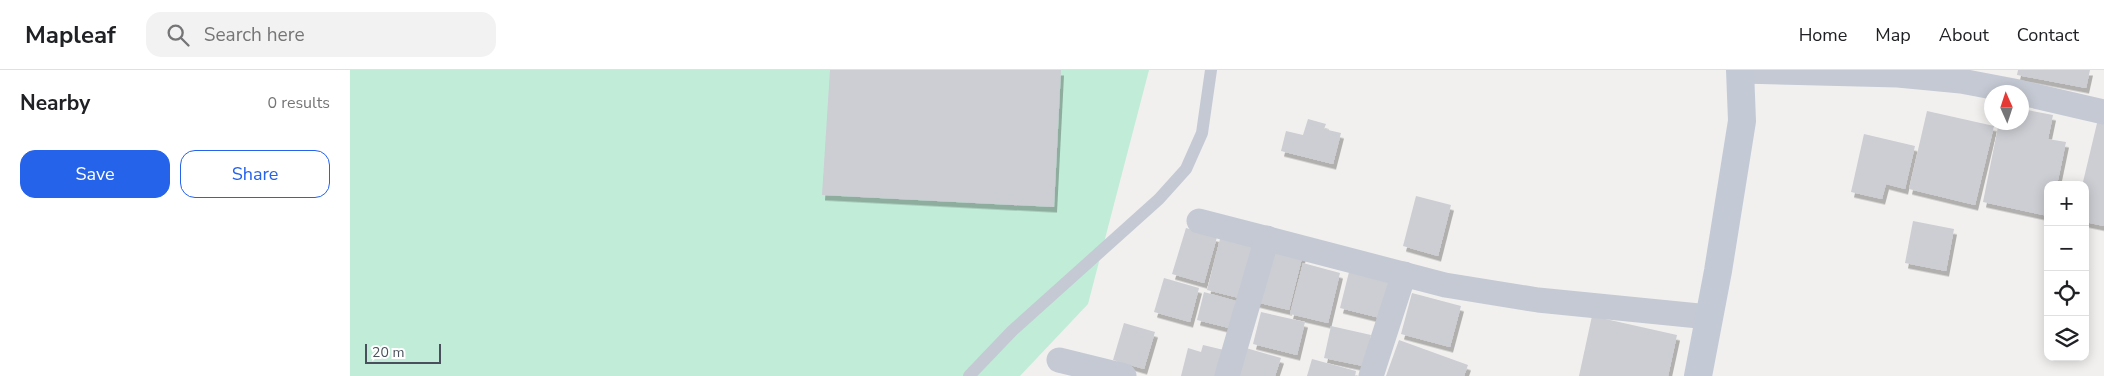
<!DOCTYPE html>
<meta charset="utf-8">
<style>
body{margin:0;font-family:"Nunito Sans",sans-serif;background:#f2f2f2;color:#202124}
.controls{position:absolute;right:15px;bottom:15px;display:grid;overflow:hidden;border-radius:10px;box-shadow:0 2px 12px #0003}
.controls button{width:45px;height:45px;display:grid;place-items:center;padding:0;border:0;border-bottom:1px solid #e0e0e0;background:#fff;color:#202124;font:25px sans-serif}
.compass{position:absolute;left:1634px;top:15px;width:45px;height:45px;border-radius:50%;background:#fff;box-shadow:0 2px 12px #0003;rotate:357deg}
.scale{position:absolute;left:15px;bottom:12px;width:76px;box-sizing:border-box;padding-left:5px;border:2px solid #49505b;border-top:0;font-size:14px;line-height:18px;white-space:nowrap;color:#49505b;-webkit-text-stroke:4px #fff;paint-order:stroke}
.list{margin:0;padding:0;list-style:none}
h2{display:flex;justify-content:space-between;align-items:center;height:65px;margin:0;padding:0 20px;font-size:21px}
h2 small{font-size:16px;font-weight:400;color:#757577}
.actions{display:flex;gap:10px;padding:15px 20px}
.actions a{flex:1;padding:11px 0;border:1px solid #2563eb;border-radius:15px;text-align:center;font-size:18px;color:#2563eb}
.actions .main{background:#2563eb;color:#fff}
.icon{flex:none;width:28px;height:28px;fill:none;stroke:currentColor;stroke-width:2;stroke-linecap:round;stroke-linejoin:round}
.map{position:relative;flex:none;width:1754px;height:306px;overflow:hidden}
header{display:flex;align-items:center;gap:30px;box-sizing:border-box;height:70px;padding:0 25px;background:#fff;border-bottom:1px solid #e0e0e0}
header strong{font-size:24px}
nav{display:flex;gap:28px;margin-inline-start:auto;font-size:18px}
.search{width:350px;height:45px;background:#f2f2f2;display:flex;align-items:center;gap:12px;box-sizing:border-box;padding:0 18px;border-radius:15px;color:#757577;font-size:19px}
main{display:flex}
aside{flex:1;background:#fff}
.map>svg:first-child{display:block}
</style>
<header>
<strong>Mapleaf</strong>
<div class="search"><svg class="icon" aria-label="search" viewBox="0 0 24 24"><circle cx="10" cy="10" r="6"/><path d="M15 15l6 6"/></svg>Search here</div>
<nav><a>Home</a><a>Map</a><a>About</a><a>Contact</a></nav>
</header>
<main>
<aside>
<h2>Nearby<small>0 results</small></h2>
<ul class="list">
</ul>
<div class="actions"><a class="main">Save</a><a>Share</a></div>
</aside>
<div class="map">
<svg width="1754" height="306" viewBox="0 0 1754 306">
<defs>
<filter id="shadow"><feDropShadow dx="3" dy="5.5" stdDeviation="0" flood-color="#0004"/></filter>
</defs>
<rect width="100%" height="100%" fill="#f1f0ef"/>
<path fill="#c1ecd8" d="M0,0h799l-61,234 -68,72h-670z"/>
<g fill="#ccced3" filter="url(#shadow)">
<path d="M480,0h231l-7,137 -232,-12z"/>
<path d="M1668,0h72l-4,18 -69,-13z"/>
<path d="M1672,39l31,6 -5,24 18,3 -9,43h-9v31l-65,-14 16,-80h23z"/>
<path d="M1577,41l67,15 -19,79 -66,-16z"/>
<path d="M958,49l18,5 -2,5 17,4 -8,31 -52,-13 5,-20 17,4z"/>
<path d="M1748,49l6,2v105l-19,-4v-37h-9l1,-4 6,1z"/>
<path d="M1514,64l51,12 -10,43 -19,-5 -4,15 -31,-7z"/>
<path d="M1066,126l35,9 -13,51 -35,-10z"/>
<path d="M1563,151l41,8 -8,42 -41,-8z"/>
<path d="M836,158l31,9 -13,46 -32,-9z"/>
<path d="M871,165l36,10 -14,54 -36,-9z"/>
<path d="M921,176l32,8 -14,56 -33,-8z"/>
<path d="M953,193l37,10 -12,50 -38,-9z"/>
<path d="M999,202l44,11 -9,36 -44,-11z"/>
<path d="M814,208l35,10 -9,34 -36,-10z"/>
<path d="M854,222l32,9 -7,27 -32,-8z"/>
<path d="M1062,223l49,13 -11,41 -49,-13z"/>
<path d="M911,242l44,10 -8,33 -44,-11z"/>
<path d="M1242,246l85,19 -9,41h-89z"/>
<path d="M774,253l31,9 -11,37 -31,-9z"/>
<path d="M981,256l40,9 -8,31 -39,-8z"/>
<path d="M1049,270l69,25 -4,11h-78z"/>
<path d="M853,275l21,5 -7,26h-36l7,-28 13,4z"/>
<path d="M896,278l35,10 -6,18h-38z"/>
<path d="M962,289l44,12 -1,5h-48z"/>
</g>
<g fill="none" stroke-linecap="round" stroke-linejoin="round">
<path stroke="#c4c9d3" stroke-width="12" d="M619,306l43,-45 147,-132 27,-30 16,-36 9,-63"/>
<g stroke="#c4c9d3" stroke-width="25">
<path d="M1390,1l158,4 63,6 58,11"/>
<path d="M1672,23l82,19"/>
<path d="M849,151l246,64 93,15 171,17"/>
<path d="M709,290l65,16"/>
<path d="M877,306l40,-138"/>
<path d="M1021,306l33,-102"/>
</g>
<path stroke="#c3cad6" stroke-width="28" d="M1348,306l20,-105 24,-150 -2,-51"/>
</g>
</svg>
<div class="controls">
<button>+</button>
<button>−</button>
<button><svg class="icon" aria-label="locate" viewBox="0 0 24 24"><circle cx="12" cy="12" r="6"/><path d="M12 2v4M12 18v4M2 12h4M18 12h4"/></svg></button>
<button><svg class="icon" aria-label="layers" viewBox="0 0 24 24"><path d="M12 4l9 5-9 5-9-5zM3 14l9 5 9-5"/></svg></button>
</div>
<svg class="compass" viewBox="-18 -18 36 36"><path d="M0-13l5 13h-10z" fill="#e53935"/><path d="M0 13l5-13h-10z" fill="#757577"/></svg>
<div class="scale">20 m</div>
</div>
</main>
